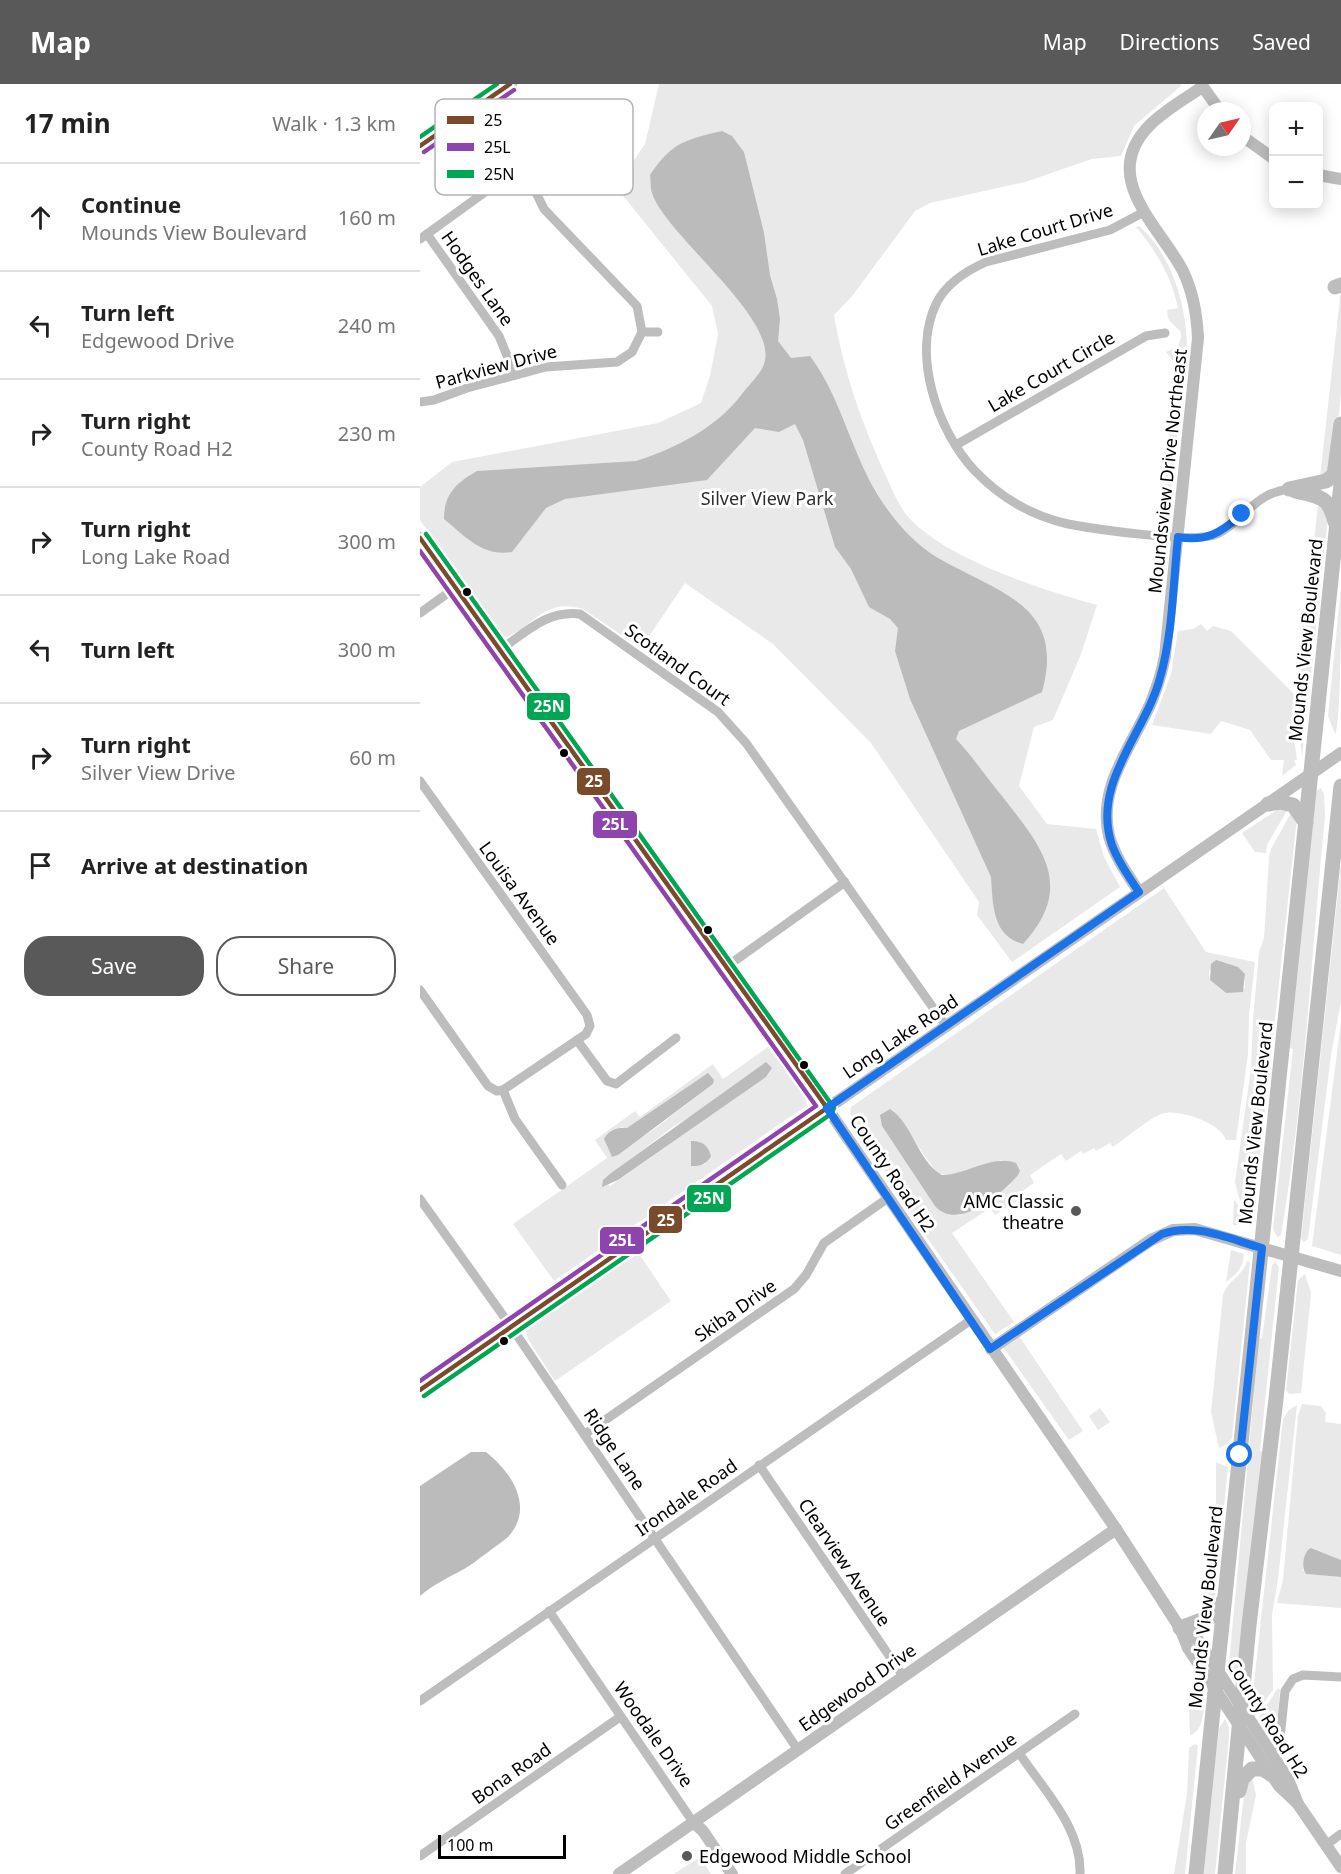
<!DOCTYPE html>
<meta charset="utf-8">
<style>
body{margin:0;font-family:"Noto Sans",sans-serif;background:#f6f6f6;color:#222}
.controls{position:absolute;right:18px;top:18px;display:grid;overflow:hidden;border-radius:12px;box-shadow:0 3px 15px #0003}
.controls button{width:54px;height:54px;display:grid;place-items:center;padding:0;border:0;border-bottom:2px solid #e0e0e0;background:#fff;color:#222;font:30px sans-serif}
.compass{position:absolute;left:777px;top:18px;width:54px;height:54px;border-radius:50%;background:#fff;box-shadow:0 3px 15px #0003;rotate:56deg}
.scale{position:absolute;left:18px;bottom:15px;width:128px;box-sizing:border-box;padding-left:6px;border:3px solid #000;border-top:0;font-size:16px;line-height:21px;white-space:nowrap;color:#000;-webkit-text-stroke:4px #fff;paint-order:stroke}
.stop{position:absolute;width:18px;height:18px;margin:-14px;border:4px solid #1a73e8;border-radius:50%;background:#fff}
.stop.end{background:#1a73e8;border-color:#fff;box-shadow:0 2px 6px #0008}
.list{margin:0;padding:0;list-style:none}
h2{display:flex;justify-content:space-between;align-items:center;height:78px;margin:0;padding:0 24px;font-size:26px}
h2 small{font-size:20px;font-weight:400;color:#767676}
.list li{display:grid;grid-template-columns:39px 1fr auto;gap:18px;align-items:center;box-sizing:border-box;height:108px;padding:0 24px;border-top:2px solid #e0e0e0}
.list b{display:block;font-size:22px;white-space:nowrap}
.list p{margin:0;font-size:20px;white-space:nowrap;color:#767676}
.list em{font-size:20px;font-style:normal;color:#767676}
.actions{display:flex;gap:12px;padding:18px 24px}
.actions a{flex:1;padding:14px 0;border:2px solid #595959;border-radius:24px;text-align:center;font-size:21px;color:#595959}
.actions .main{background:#595959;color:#fff}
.icon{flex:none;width:33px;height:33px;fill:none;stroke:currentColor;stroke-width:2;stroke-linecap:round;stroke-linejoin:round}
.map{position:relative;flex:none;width:921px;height:1790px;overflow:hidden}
header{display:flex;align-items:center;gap:36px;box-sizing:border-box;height:84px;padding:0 30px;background:#595959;color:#fff}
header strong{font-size:28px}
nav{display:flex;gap:33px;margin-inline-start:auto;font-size:21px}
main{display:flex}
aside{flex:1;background:#fff}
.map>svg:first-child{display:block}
</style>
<header>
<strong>Map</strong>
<nav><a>Map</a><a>Directions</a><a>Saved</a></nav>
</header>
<main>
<aside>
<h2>17 min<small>Walk · 1.3 km</small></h2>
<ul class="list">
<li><svg class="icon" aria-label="ahead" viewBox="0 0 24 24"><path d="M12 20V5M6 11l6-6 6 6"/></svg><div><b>Continue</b><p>Mounds View Boulevard</p></div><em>160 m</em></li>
<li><svg class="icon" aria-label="left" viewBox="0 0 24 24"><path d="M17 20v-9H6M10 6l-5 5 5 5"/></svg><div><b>Turn left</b><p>Edgewood Drive</p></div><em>240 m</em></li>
<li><svg class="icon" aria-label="right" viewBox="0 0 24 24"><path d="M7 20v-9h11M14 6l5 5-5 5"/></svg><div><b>Turn right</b><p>County Road H2</p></div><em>230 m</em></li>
<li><svg class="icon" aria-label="right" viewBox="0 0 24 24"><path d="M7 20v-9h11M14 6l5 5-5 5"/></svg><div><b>Turn right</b><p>Long Lake Road</p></div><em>300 m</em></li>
<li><svg class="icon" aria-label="left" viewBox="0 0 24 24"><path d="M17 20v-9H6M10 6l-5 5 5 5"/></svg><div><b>Turn left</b></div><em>300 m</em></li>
<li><svg class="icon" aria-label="right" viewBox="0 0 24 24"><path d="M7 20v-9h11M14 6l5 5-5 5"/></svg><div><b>Turn right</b><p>Silver View Drive</p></div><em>60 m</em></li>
<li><svg class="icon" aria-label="arrive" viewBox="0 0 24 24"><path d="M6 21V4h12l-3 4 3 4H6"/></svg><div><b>Arrive at destination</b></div></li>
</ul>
<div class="actions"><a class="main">Save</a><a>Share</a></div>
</aside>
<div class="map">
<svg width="921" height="1790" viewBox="0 0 921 1790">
<rect width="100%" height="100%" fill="#fff"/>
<g fill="#e9e9e9" fill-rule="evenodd">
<path d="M239,0h521l1,2 -47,40 -13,30 -29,3 -67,23 -95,21 -15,8 -62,84 -19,20c9,55 28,109 51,159 8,17 14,34 27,47 40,40 131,69 185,84l-16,49 -28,66 -19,7 -15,59 28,38 49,5 8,28 16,30 -108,75 -35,-47 2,-13 -108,-159 -98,-99 -88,-61 -44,65 -58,-39c-41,-12 -47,18 -80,29l-83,-118v-33l32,-25 206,-39 43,-20 9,-27 8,-42 -6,-28 -96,-119 29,-43z"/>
<path d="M719,142c33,28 48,81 48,123l-20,175h-5l7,-93 9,-64 -12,-15 11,-5c10,-18 0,-16 -8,-27 -2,-3 -1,-7 -2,-10l11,-2c-6,-30 -22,-58 -42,-81z"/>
<path d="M921,205v104l-7,68 -1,7 -13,9z"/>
<path d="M898,420l10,12 -26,241 -5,-49z"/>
<path d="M921,504c0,21 0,138 -6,146l-7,-18z"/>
<path d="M781,540l6,7 6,-5 18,5 63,63 -2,30 5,36h-3l2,5 -14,11 2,-16h-13l-21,-30 -29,-9 -10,13 -59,-9 19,-51 7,-43 15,-2z"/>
<path d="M901,704l3,6 1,22c-14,141 -20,279 -44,419l-4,2 -4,-8 20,-180 -4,-1 26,-256z"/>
<path d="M860,724l8,1 -21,36 -1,8 -11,-1 -13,-19z"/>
<path d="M872,727l5,7 -1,9 -43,394 -14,-23 -4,-16 16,-113 2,-50 6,-67 5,-14 5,-81 2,-8z"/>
<path d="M921,780v138l-10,53 -23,184 -4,3 -3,-3z"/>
<path d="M744,804l42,64 49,10 -6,53 -1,39 -12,86h-10c-6,-17 -44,-30 -62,-27 -12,3 -39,26 -51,34l-3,-4 -14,8 -2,-3 -11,6 -2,-3 -15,10 -5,-7 -31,21 4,8 -13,9 2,4 -28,19 -5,-7 -38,25 62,89 -19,12 -67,-95 -71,-112 -7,-14 1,-6zM802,878l23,12v14l-19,5 -16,-13 -1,-9zM473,1026l43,62c18,9 49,-7 67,-12l7,25 -52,31 -53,-56 -23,-34z"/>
<path d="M921,938v233l-29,-9z"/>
<path d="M352,960l34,49 -2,2 3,10 -253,176 -41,-57 94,-66 -12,-18 40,-29 5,6 73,-53 10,15zM351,987l-5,6 -156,109 -7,-6 71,-54zM294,996l-1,4 -56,43 -45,30 -8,-18 18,-12 5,1zM278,1057l13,12 -6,11 -13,3 -1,-25z"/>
<path d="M814,1115l15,24 -2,2h-14z"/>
<path d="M811,1166l13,4c-1,14 -7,20 -18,28z"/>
<path d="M217,1167l34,50 -116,80 -27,-42 -2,-9z"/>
<path d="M827,1177l3,1 -18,176 -4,6 -9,4 -8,-36 12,-117c5,-15 20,-19 24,-34z"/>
<path d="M855,1178l4,5 -19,184 3,1 -26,226 -4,3 -4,-17 30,-325 3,-1 10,-73z"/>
<path d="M885,1190l6,19 -10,100 -12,1 -3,-4 12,-110z"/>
<path d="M599,1252l64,95 -14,9 -66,-93z"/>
<path d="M882,1320l19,2 5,7 -1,9 16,2v136l-30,-12 -6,6 -2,16 3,4 35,3v31l-64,-5 6,-23 15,-164z"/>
<path d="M877,1321l-19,174 -6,36 1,75 -19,26 -3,-6 32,-291 6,-9z"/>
<path d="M680,1324l10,14 -12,8 -9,-14z"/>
<path d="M796,1378l12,5 -13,130 -7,14 -6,2v-15l6,-16 8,-74z"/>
<path d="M858,1604l2,2 -4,45 -4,4 -14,-20z"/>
<path d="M781,1605l4,2c-2,14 1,40 -15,44l-1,-27z"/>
<path d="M805,1635l4,8v10l-14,137h-13l17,-146z"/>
<path d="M775,1660l3,2 -13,128h-11l13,-80 2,-46z"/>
<path d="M832,1693l4,18 -10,48v31h-11l10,-89z"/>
<path d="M280,1773l11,17h-37z"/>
</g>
<g fill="#bbb">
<path d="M302,47l10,5 12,16 20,81 6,42 7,24 3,20 -2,22 13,17 19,-2c33,44 42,102 73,147 14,21 33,42 55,55 61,35 128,47 104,134l-83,39 -3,8c17,18 30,38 46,57 40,51 74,90 21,148 -31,-8 -30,-40 -32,-67l-81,-178 -15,-48 3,-23 -8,-9 -21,-12 -18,-38 -16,-22 -32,-107 -8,-16 -16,8 -24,-4 -48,52 -142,19 -19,9 -34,44c-30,5 -47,-16 -68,-33 0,-25 12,-36 33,-48l159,-10c41,-13 84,-35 109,-71 6,-7 16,-17 19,-26 16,-45 -98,-128 -112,-171 -2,-6 -1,-13 -2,-18 22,-33 35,-35 72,-44z"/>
<path d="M796,876l22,7 7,7 -2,18 -17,1 -16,-13 1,-16z"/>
<path d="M346,978l6,6 -6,9 -148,103 -16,7 1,-7 8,-7z"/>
<path d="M288,989l6,7 -1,4 -95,71 -6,2 -8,-18c5,-9 13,-12 23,-11z"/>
<path d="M470,1025c23,15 28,53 52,66 24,0 51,-21 74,-12l4,8 -2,4c-16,19 -60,57 -83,31l-53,-80 -2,-11z"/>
<path d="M271,1057c10,-1 18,5 20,15 -4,8 -12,11 -20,10z"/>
<path d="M51,1368h15c23,18 47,51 26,80 -5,8 -17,14 -25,21 -8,5 -15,12 -23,16 -16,9 -30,15 -44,27v-110z"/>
<path d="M891,1464l30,12v17l-35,-3c-5,-6 -3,-23 5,-26z"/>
</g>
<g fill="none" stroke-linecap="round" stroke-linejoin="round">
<g stroke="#bdbdbd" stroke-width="9">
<path d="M724,128l-34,18 -124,32c-18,8 -39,21 -49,40 -26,51 0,129 38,169 25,26 57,45 93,53 26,5 129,20 149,10 29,-14 35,-40 72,-45"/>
<path d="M7,150l72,102 16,39"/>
<path d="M0,155l137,-99 18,-33"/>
<path d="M222,248h16"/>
<path d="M0,318l14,-2 33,-12 79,-21 71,-5 15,-10 10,-20 -5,-26 -93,-97 -21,-43 -42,-62"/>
<path d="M536,361l190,-109 19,-3"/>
<path d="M0,529l35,-25"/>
<path d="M80,566c26,-18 47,-40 80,-36l138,98 28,31 200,283"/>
<path d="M0,697l167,234 3,11 -4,8 -83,56 -6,1 -9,-5 -68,-96"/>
<path d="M306,883l119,-85"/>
<path d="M157,956l30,41 9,3 60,-46"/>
<path d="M83,1006l12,29 47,66"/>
<path d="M0,1115l92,129 286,422"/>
<path d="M165,1350l209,-145 12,-14 18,-32 64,-45"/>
<path d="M339,1381l144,211"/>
<path d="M129,1527l144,211"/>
<path d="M0,1617l551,-381"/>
<path d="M849,1666l11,-12 5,-47 8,-12 10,-4 38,2"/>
<path d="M599,1669c24,36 63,75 61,121"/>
<path d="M906,1761l15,-11"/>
<path d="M0,1772l200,-139"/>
<path d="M425,1790l230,-160"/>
</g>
<g stroke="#bdbdbd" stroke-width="12">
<path d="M781,0l19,27"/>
<path d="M822,52l32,23"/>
<path d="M898,91l23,4"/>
<path d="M0,454l407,570 289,421 64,99 8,20 91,138 19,18"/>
<path d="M719,808c-11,-17 -24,-35 -30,-56 -12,-51 25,-92 43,-136 6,-15 10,-29 13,-44l33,-318c-1,-23 -5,-46 -15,-67 -24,-46 -85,-94 -33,-146 15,-15 35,-26 52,-38"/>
<path d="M571,1265l160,-109 22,-10 22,-1 146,42"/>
<path d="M0,1306l921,-637"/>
<path d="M760,1544l18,12 90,139 10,25 43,63"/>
<path d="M273,1738l10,9 29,43"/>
<path d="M199,1790l497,-345"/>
</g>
<path stroke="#c0c0c0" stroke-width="14" d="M0,62l90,-62"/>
<g stroke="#bdbdbd" stroke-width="15">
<path d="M915,203l6,-2"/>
<path d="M869,405l37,-8 8,-6 7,-51"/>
<path d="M875,407c24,5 34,5 40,31"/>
<path d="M848,720l12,-2 13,3 13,18"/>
<path d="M760,1544l32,-12 12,-16"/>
<path d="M819,1707l3,-12 10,-10h11l9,6"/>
<path d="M776,1790l145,-1390"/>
<path d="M805,1790l24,-249 27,-226 65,-613"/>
</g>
<g stroke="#fff" stroke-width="9">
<g id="bus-1">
<path d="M0,62l90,-62"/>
<path d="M0,454l407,570 -407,282"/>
</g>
</g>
<g stroke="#fff" stroke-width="9">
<g id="bus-2">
<path d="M4,68l90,-62"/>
<path d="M0,467l396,555 -396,275"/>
</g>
</g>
<g stroke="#fff" stroke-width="9">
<g id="bus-3">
<path d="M0,53l77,-53"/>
<path d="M4,1312l407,-282 3,-6 -408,-574"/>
</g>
</g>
<use href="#bus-1" stroke="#7a4b2a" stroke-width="4.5"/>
<use href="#bus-2" stroke="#8e44ad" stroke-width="4.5"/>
<use href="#bus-3" stroke="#00a651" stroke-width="4.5"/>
</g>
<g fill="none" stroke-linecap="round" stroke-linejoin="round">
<path stroke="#1a73e8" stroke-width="8" d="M820,1371l22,-207c-33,-9 -67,-26 -100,-14l-172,115 -163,-241 312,-216c-10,-15 -21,-30 -27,-47 -21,-62 33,-111 48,-167 13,-45 13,-94 18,-141 28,5 43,-4 64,-23"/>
</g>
<g fill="#000" stroke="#fff" stroke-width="2">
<circle cx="47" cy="508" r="5"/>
<circle cx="144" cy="669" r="5"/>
<circle cx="288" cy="846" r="5"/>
<circle cx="384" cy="981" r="5"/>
<circle cx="84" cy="1257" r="5"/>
</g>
<g fill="#595959" stroke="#fff" stroke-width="2">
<circle cx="656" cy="1127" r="6"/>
<circle cx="267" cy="1772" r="6"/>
</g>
<g text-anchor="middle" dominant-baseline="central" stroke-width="6" stroke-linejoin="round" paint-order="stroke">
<g font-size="18" fill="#000" stroke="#fff">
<text transform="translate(625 145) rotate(-17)">Lake Court Drive</text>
<text transform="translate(58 194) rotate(55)">Hodges Lane</text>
<text transform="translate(76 282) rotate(-15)">Parkview Drive</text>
<text transform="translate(631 287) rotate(-30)">Lake Court Circle</text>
<text transform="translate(747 387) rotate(-84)">Moundsview Drive Northeast</text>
<text transform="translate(885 556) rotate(-84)">Mounds View Boulevard</text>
<text transform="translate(258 580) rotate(36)">Scotland Court</text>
<text transform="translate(100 809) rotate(54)">Louisa Avenue</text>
<text transform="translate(480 952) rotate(-34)">Long Lake Road</text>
<text transform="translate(835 1039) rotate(-84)">Mounds View Boulevard</text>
<text transform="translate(473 1089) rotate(56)">County Road H2</text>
<text transform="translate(315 1226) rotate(-35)">Skiba Drive</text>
<text transform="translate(195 1365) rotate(56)">Ridge Lane</text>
<text transform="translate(266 1413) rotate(-35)">Irondale Road</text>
<text transform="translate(425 1478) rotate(56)">Clearview Avenue</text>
<text transform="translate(785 1523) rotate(-84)">Mounds View Boulevard</text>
<text transform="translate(437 1603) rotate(-35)">Edgewood Drive</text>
<text transform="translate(848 1634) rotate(58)">County Road H2</text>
<text transform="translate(234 1650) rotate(55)">Woodale Drive</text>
<text transform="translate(91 1689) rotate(-35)">Bona Road</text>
<text transform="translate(530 1697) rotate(-35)">Greenfield Avenue</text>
</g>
<g font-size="18" fill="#2e2e2e" stroke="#fff">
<text x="347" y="414">Silver View Park</text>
</g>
<g font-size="18" fill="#000" stroke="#fff" text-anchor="end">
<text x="644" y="1117">AMC Classic<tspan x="644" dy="21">theatre</tspan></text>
<text x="279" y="1772" text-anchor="start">Edgewood Middle School</text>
</g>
</g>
<rect x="15" y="15" width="198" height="96" rx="9" fill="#fff" stroke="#b2b2b2" stroke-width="1.5"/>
<rect x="27" y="32" width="27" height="8" fill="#7a4b2a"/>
<rect x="27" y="59" width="27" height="8" fill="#8e44ad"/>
<rect x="27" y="86" width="27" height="8" fill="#00a651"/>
<g font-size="16" fill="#000">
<text x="64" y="42">25</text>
<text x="64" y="69">25L</text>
<text x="64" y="96">25N</text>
</g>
<g stroke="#fff" stroke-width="2">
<rect x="106" y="608" width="45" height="29" rx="6" fill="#00a651"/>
<rect x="156" y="683" width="35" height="29" rx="6" fill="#7a4b2a"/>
<rect x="172" y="726" width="46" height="29" rx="6" fill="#8e44ad"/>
<rect x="266" y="1100" width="46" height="29" rx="6" fill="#00a651"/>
<rect x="228" y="1121" width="35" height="29" rx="6" fill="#7a4b2a"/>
<rect x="179" y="1142" width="46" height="29" rx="6" fill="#8e44ad"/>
</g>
<g font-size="16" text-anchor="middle" font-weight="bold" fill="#fff">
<text x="129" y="628">25N</text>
<text x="174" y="703">25</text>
<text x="195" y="746">25L</text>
<text x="289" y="1120">25N</text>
<text x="246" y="1142">25</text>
<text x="202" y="1162">25L</text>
</g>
</svg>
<div class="controls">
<button>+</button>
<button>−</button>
</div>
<svg class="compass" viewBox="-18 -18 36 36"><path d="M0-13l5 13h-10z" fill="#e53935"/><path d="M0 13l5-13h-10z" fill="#767676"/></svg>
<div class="scale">100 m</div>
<div class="stop" style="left:820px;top:1371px"></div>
<div class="stop end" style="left:822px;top:430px"></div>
</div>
</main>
